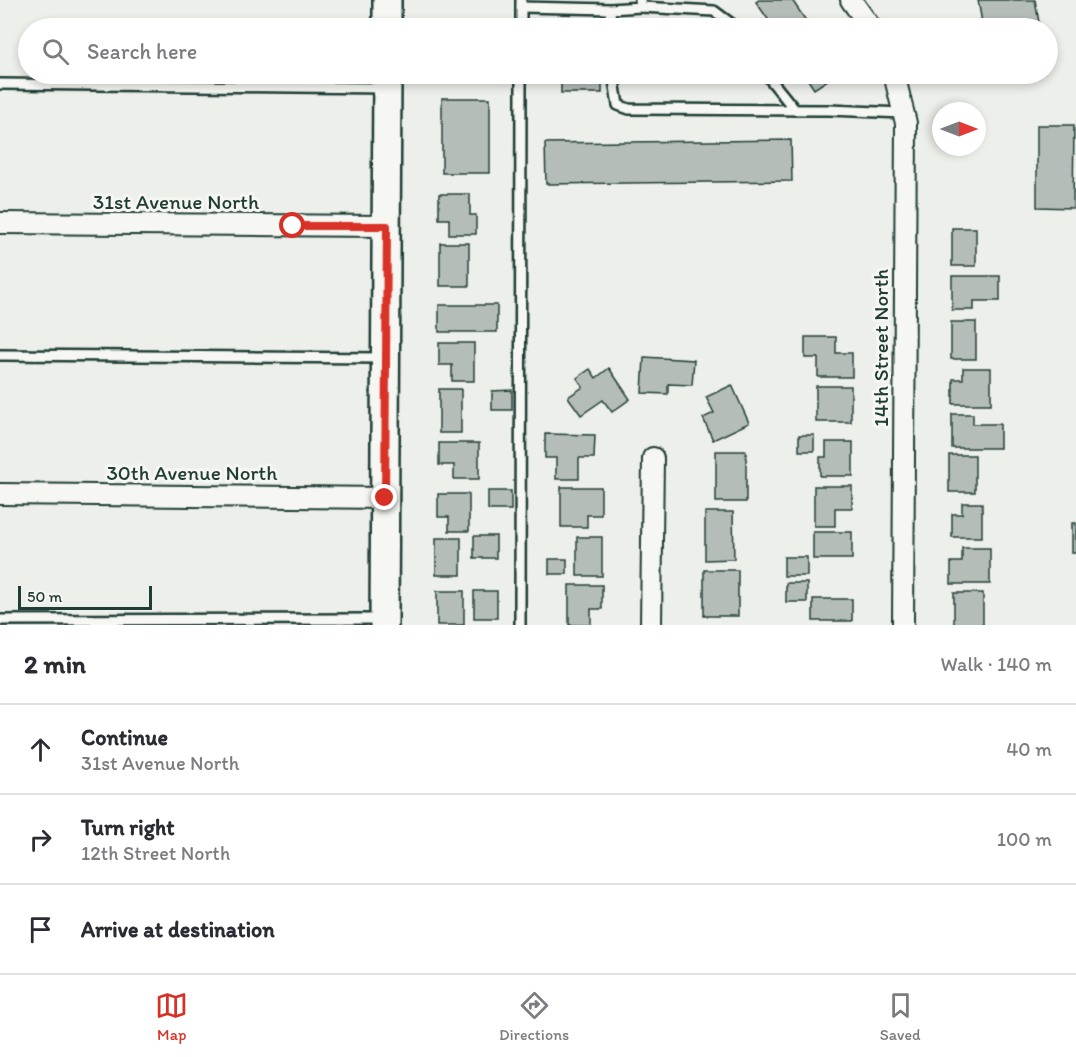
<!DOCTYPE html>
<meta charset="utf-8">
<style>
body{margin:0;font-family:Itim,sans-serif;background:#f2f2f3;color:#2b2b33}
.compass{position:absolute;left:932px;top:102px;width:54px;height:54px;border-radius:50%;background:#fff;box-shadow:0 3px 9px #0003;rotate:90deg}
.scale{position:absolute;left:18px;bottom:15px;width:134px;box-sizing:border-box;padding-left:6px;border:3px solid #1f3d34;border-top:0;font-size:16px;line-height:21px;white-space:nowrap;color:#1f3d34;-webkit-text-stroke:4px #f6f6f2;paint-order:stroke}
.stop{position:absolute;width:18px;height:18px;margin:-14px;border:4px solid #d93025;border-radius:50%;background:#fff}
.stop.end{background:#d93025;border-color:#fff;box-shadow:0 2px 6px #0008}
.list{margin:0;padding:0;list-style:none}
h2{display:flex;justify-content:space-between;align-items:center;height:78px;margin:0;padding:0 24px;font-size:26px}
h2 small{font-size:20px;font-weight:400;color:#7c7c81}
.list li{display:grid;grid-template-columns:39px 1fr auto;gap:18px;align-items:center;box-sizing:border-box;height:90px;padding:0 24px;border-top:2px solid #e1e1e2}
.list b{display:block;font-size:22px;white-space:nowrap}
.list p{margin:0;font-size:20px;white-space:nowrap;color:#7c7c81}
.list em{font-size:20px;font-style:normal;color:#7c7c81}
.icon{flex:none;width:33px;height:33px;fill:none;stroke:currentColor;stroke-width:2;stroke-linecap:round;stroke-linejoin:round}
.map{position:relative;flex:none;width:1076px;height:625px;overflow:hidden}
.search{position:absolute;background:#fff;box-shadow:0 3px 9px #0003;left:18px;right:18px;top:18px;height:66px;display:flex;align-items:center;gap:15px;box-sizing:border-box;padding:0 21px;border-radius:33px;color:#7c7c81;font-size:22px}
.sheet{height:348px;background:#fff}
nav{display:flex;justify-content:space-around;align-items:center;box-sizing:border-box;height:84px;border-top:2px solid #e1e1e2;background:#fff;font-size:16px;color:#7c7c81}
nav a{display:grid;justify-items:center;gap:3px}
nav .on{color:#d93025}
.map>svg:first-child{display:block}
</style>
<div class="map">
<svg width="1076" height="625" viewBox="0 0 1076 625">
<rect width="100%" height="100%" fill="#edefea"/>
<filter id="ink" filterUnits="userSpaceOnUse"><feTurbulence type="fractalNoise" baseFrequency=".0167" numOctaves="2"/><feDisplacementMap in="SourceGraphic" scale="12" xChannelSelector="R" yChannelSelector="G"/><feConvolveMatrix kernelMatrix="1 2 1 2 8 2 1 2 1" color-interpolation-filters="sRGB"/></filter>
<g filter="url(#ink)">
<g fill="#b4bdb8" stroke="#1f3d34" stroke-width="1.5">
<path d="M759,0h33l19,28h-37l-18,-26z"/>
<path d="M978,0h57l5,28h-57z"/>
<rect x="561" y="74" width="41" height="19"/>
<path d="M804,74h33l-23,15z"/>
<rect x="442" y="98" width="48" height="75"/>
<path d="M1037,125h37l-1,83 -36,-1z"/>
<path d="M791,140l1,41 -246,3 -1,-41z"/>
<path d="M439,194h31v21h6v19h-27v-15h-10z"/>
<rect x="952" y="228" width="24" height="38"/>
<rect x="440" y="243" width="29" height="43"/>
<path d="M952,276h48v25h-26v9h-22z"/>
<rect x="439" y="305" width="58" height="27"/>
<rect x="951" y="322" width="25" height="37"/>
<path d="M805,337h31v16h16v24h-34v-19h-13z"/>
<path d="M439,343h35v38h-22v-16h-13z"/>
<path d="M644,357l50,3 -2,25 -24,-1v10l-26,-1z"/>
<path d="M609,368l21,31 -18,13 -9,-12 -22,15 -13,-18 15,-10 -6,-9 13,-9 6,9z"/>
<path d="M963,368h28v36h-38v-25h10z"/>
<path d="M732,385l17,38 -36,17 -10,-22 11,-5 -8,-16z"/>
<rect x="816" y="386" width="35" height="36"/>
<rect x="439" y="389" width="22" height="44"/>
<path d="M512,390v20h-20v-19z"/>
<path d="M952,414h21v10h27v24h-48z"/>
<path d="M545,434l50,1 -1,23h-15v21h-23v-21h-11z"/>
<rect x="799" y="435" width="15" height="16"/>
<path d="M826,442h27v34h-33v-19h6z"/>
<path d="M439,443h40v36h-25v-14h-15z"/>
<rect x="716" y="451" width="30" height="51"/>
<rect x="949" y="455" width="26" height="37"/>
<path d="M814,486h38v22h-17v18h-21z"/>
<path d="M561,487h40v28h-14v12h-26z"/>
<rect x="488" y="491" width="23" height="19"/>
<path d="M438,494h31v37h-20v-14h-11z"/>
<path d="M962,503h20v34h-30v-23h10z"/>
<path d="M705,512h28l1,47 -29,1z"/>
<rect x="1072" y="523" width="4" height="30"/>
<rect x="813" y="532" width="39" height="27"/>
<rect x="474" y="536" width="22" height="22"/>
<rect x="577" y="537" width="25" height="39"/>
<rect x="436" y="538" width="25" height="37"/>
<path d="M962,548h28v36h-39v-22h11z"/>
<rect x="784" y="557" width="23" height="19"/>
<rect x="549" y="559" width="18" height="15"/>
<rect x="704" y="570" width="34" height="46"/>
<rect x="786" y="583" width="21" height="19"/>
<path d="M569,585h33v24h-11v16h-22z"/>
<rect x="437" y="591" width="27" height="34"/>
<rect x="474" y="591" width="23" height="27"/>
<rect x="954" y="593" width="29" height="32"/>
<rect x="813" y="599" width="39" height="22"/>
</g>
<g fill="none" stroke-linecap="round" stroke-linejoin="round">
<g stroke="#1f3d34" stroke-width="14">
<g id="lane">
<path d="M521,7l89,2 1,19"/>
<path d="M641,7l73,4 23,17"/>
<path d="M610,9l31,-2 -1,-7"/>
<path d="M521,28v-28"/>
<path d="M613,74l5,31 11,4 200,1 74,3"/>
<path d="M766,74l29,36"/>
<path d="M0,84l385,4"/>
<path d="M0,355l383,3"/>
<path d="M0,620l381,-1"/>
<path d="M520,625l1,-551"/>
</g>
</g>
<g stroke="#1f3d34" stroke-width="24">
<g id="street">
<path d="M851,0l20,28"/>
<path d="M894,74l12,49 -3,502"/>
<path d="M0,223l387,3"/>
<path d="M0,494l385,4"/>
<path d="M651,625l2,-167"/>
</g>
</g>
<g stroke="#1f3d34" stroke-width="32">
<g id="secondary">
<path d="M387,28v-28"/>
<path d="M384,625l3,-551"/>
</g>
</g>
<use href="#lane" stroke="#f6f6f2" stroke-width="9"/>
<use href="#street" stroke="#f6f6f2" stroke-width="20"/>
<use href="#secondary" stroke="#f6f6f2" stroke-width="27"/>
</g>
</g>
<g fill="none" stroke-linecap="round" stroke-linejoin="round" filter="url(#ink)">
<path stroke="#d93025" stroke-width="8" d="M293,226h94l-2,272"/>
</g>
<g text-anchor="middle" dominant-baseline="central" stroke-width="6" stroke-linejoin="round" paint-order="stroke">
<g font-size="21" fill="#1f3d34" stroke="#f6f6f2">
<text x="176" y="201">31st Avenue North</text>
<text transform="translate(880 348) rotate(-90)">14th Street North</text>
<text x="192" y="472">30th Avenue North</text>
</g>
</g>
</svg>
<svg class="compass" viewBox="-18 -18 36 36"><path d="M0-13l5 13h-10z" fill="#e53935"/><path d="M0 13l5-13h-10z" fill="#7c7c81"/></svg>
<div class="scale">50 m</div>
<div class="stop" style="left:293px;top:226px"></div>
<div class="stop end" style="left:385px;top:498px"></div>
<div class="search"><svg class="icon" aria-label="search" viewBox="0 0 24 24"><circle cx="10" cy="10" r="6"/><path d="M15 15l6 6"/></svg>Search here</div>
</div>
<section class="sheet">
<h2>2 min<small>Walk · 140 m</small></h2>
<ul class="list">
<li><svg class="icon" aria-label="ahead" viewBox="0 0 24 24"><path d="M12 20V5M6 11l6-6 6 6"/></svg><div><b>Continue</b><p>31st Avenue North</p></div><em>40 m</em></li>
<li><svg class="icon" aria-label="right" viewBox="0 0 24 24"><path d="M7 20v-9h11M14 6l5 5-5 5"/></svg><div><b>Turn right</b><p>12th Street North</p></div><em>100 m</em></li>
<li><svg class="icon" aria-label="arrive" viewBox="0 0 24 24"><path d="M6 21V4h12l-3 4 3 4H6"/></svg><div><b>Arrive at destination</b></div></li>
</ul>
</section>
<nav>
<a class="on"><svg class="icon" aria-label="map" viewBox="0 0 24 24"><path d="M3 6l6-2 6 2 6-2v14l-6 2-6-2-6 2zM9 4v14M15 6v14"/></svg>Map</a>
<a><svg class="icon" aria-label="directions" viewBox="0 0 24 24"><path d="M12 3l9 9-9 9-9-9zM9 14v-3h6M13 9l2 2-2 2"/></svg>Directions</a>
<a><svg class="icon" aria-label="saved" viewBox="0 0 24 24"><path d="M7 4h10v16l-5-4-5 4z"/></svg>Saved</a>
</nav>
